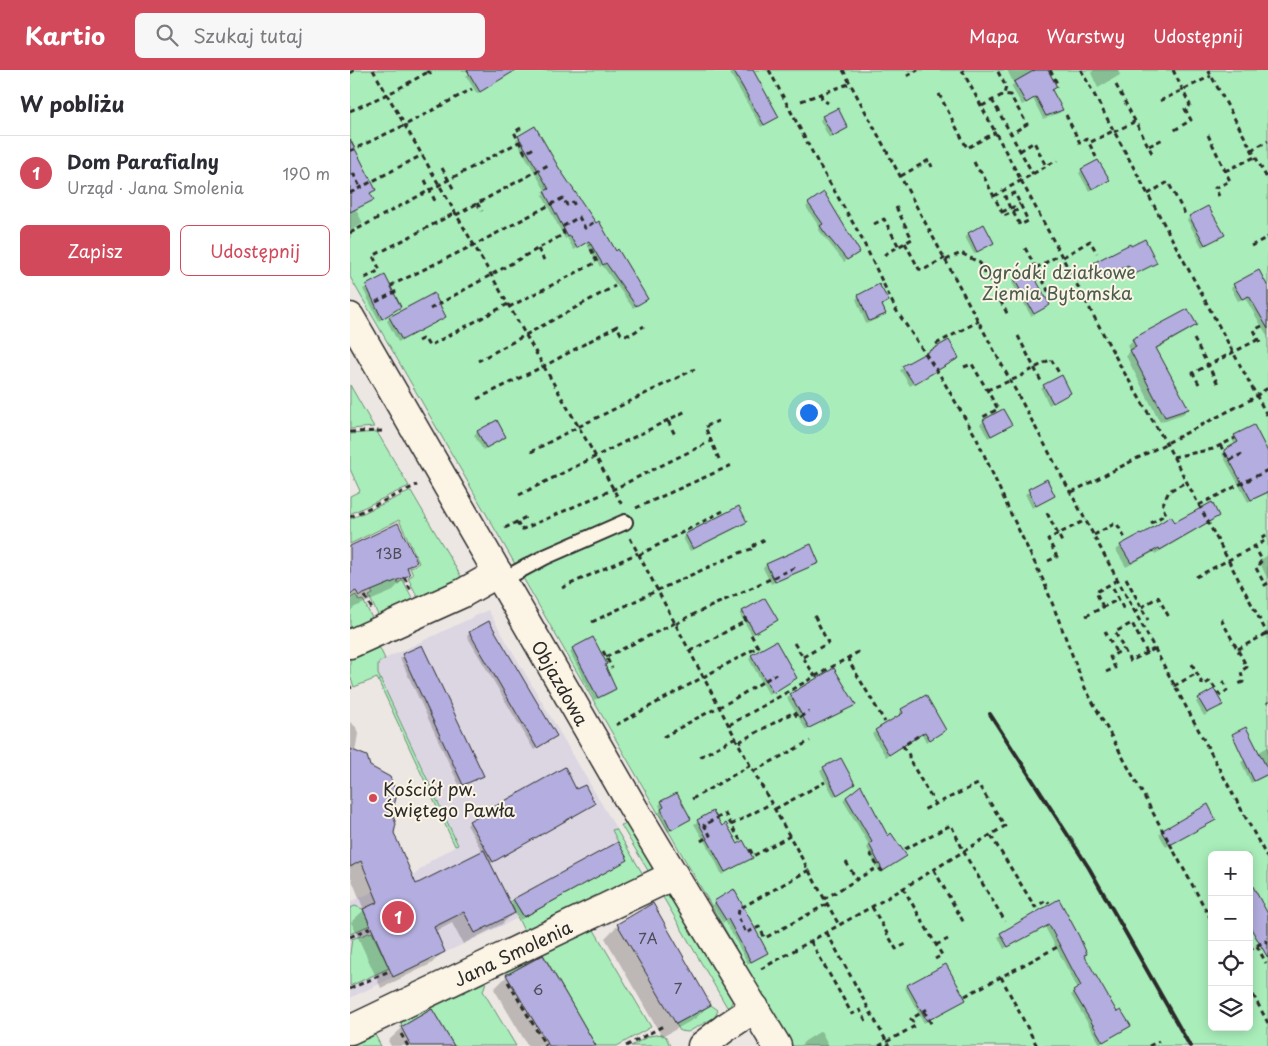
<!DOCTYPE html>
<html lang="pl">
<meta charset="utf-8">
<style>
body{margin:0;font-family:"Playpen Sans",sans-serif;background:#f7f7f7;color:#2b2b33}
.controls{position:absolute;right:15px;bottom:15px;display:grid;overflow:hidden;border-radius:8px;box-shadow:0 2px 12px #0003}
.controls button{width:45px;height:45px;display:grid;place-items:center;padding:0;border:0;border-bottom:1px solid #e1e1e2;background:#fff;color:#2b2b33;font:25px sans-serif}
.you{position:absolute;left:458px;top:342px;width:18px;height:18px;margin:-12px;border:4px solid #fff;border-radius:50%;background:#1a73e8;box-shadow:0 0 0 8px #1a73e833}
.badge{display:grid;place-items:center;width:32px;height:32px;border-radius:50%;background:#d1495b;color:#fff;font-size:16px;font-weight:700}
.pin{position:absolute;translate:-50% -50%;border:2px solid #fff;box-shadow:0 1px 5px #0006}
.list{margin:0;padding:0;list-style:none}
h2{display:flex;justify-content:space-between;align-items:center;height:65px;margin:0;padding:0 20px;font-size:21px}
h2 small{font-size:16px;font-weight:400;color:#7c7c81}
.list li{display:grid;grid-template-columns:32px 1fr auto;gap:15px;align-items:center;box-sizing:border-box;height:75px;padding:0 20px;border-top:1px solid #e1e1e2}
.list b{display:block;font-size:19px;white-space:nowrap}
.list p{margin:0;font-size:16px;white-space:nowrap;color:#7c7c81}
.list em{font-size:16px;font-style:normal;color:#7c7c81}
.actions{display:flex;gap:10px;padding:15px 20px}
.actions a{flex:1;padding:11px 0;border:1px solid #d1495b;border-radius:8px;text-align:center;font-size:18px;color:#d1495b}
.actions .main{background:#d1495b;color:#fff}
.icon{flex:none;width:28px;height:28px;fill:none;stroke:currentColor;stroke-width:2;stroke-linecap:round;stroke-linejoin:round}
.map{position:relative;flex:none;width:918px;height:976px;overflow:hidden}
header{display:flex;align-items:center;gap:30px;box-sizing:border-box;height:70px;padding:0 25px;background:#d1495b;color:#fff}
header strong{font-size:24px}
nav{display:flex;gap:28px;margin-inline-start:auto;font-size:18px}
.search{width:350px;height:45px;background:#f7f7f7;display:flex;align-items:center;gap:12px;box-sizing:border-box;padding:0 18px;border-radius:8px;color:#7c7c81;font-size:19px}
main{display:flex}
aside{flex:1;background:#fff}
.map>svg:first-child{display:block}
</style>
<header>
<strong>Kartio</strong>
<div class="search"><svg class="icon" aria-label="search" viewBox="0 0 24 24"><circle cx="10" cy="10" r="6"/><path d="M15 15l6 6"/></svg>Szukaj tutaj</div>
<nav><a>Mapa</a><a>Warstwy</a><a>Udostępnij</a></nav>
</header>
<main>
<aside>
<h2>W pobliżu<small></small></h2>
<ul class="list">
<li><span class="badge">1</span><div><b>Dom Parafialny</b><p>Urząd · Jana Smolenia</p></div><em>190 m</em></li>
</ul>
<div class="actions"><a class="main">Zapisz</a><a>Udostępnij</a></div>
</aside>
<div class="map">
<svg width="918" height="976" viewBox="0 0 918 976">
<rect width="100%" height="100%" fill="#ede7e4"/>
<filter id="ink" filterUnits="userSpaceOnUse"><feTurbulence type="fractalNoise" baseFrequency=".02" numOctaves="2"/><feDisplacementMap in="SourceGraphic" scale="10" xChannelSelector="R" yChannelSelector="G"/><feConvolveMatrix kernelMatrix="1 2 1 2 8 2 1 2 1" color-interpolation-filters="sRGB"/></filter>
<g filter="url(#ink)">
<path fill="#dcd6e2" d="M138,540l159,271 -119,58 -10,-21 -168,80v-96l62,-28 1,2 20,-17 25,-14 -80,-171v-12z"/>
<g fill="#a9eeba" stroke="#6a8c72" fill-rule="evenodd">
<path d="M0,0h918v976h-476l-442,-769zM862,785h37v172h-37z"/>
<path d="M0,315l24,42 -24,2z"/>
<path d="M27,362l32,54 -59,28v-18l10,-5 -10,-22v-35z"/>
<path d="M61,421l52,89 -44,20 -11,-22 5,-3 -3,-7 9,-5 -20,-43 -49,24v-25z"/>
<path d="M45,506l3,7 5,-3 11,22 -35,15 -10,-21 4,-2 -3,-6z"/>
<path d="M6,525l3,6 4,-1 10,20 -23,10v-32z"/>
<path d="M27,572l8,17 -7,4v11l80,171 -3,1 -78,-168 -23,9 -4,-11v-22z"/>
<path d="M278,754l29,41 -4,14 -32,-54z"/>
<path d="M266,759l31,52 -119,58 -18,-37 4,-2 10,17 103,-57 -15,-30z"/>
<path d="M310,822l12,1 61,107 -3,6 -3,1z"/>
<path d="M5,836l8,3 7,16 -20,9v-26z"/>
<path d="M248,857l-4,3 57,97 -34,19h-21l-53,-92 -37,21 2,-5z"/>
<path d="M22,862l17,36 -39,18v-33l2,-14z"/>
<path d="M137,909l-4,12 33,55h-62l-22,-37 -31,18 1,-6z"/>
<path d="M361,935l7,5 -3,7 -27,15 -8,-1 -4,-7z"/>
<path d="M312,964l4,3 4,9h-39l18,-10z"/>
<path d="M25,965l6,11h-30z"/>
</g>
<g fill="#0003">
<path d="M123,0h17l3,14 -16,10 -11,-18z"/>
<path d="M378,0h23l24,49 -14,8z"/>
<path d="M657,0h39l5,20 11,20 -3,3 -16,6 -10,-20 -11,6 -11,-19 3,-2z"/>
<path d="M744,0h24l2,5 -22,13 -7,-15z"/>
<path d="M473,47l21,13 -15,8 -9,-18z"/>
<path d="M169,67l39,32 85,132 -10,7 -31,-43 -2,2 -14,-24 -12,7 -7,-12 -2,1 -23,-44 4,-3 -30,-52z"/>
<path d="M732,100l26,10 -19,11 -10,-18z"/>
<path d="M459,134l49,48 -3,3 -11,7 -26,-33 2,-1 -14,-21z"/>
<path d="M4,136l9,17 -13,8v-23z"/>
<path d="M840,147l30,20 -18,10 -15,-27z"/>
<path d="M634,156l9,17 -19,11 -9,-17z"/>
<path d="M780,176l26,16 -26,15 -6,-10 -26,14 -7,-14z"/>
<path d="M34,207l16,30 -21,14 -16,-32z"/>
<path d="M665,210l34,25 -18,11 -19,-33z"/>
<path d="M884,215l34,5v47l-23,-39 -7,3 -7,-13z"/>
<path d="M509,226l29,5 -6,5 3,8 -3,3 -16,7 -10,-25z"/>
<path d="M837,240l8,15 -5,5 -35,20 33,59 -5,5 -23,8 -34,-66 4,-5 -3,-5 6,-6z"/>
<path d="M94,247l-46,25 -11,-21 3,-3z"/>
<path d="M598,272l10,16 -48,28 -10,-16z"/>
<path d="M694,316l26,7 -21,12 -8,-16z"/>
<path d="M652,341l8,14 -22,13 -8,-14z"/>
<path d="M127,362l28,5 -22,13 -9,-15z"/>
<path d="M885,366l33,19v38l-20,9 -26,-48 13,-9 -3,-6z"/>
<path d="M696,411l7,15 -21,12 -7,-14z"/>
<path d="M868,446l-5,4 -58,34 -1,-2 -28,15 -10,-17 5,-4 53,-23z"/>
<path d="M395,452l-3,3 -52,26 -7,-13 3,-3z"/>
<path d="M460,476l8,16 -3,3 -44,19 -8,-16 3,-3z"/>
<path d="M0,477l65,15 -8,9 2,3 -18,18 -36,15 -5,4z"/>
<path d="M918,485v25l-9,-19z"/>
<path d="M393,542l30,11 -21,12 -12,-20z"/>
<path d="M120,563l85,103 -3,3 -18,11 -67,-114z"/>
<path d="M72,577l61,129 -23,11 -60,-129z"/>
<path d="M223,579l42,40 -3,3 -18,8 -24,-48z"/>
<path d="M401,586l45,22 -27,17 -20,-36z"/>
<path d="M483,599l21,36 -48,25 -19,-32z"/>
<path d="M849,629l19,8 -14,9 -8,-14z"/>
<path d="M552,640l39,23 -15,9 -4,-8 -36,23 -14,-23 28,-18 -1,-3z"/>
<path d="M0,652l6,5 2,7 -3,18 36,61 1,20 23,53 67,-35 -15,-26 3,-3 105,-31 19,13 -105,60 21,41 4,-5 109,-38 -103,58 -5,-9 -13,13 -39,20 -11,-21 -17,9 8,20 -12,12 -50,24 -30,-66 13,-12 -14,-35z"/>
<path d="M918,677v28l-17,8 -10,-21z"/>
<path d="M490,689l14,25 -20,13 -14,-26z"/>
<path d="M496,727l41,40 16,21 -23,15 -13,-25 2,-3 -26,-45z"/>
<path d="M312,732l28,17 -22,13 -10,-19 3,-3 -2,-5z"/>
<path d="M363,742l8,15 16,18 14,13 -29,17 -8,-17 -20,-34z"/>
<path d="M862,752l-46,25 -7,-13 3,-2z"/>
<path d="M708,831l27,53 -2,2 34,58 12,12 -29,18 -29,-49 7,-6 -33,-62 -41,22 -6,-12z"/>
<path d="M365,832l51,51 -3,3 -15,8 -23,-43 -2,2 -11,-18z"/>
<path d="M268,855l92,79 -14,14 -34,19 -57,-99z"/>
<path d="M157,906l87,70h-66l-34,-57z"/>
<path d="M558,915l53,17 -37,21 -19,-35z"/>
<path d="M52,958l50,18h-61l-3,-5z"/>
<path d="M471,961l8,15h-25l-2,-2 3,-3z"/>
</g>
<g fill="#b3aedf" stroke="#2b2b2b">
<path d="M117,0h49l-36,22z"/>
<path d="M383,0h20l26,47 -15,8z"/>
<path d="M685,0h13l9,17 -5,3 11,20 -17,6 -10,-19 -10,6 -12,-21z"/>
<path d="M488,38l10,20 -15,8 -11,-20z"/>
<path d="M185,56l24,42 37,55 3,-2 17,30 2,-2 30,50 -12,7 -30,-43 -3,2 -14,-24 -12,7 -7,-12 -2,1 -24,-46 5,-2 -31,-53z"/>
<path d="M0,69l26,51 -6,3 4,7 -24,12z"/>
<path d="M748,90l12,20 -18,9 -11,-20z"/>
<path d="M474,122l36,60 -13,8 -22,-27 -5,-7 3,-2 -15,-21z"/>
<path d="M858,136l17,29 -20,10 -16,-29z"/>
<path d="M634,154l10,19 -17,9 -9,-19z"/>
<path d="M795,169l12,24 -24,12 -5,-10 -27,14 -8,-16 37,-19 1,2z"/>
<path d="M680,199l20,36 -16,9 -20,-35z"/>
<path d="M909,200l9,17v42l-19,-33 -7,3 -9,-15z"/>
<path d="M35,205l16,32 -19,12 -16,-34z"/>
<path d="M529,214l10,17 -7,4 4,9 -17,7 -11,-26z"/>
<path d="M84,223l12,24 -44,23 -13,-23z"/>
<path d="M838,239l9,16 -41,23 33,61 -24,8 -35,-67 6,-3 -4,-8z"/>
<path d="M599,270l10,18 -45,26 -12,-18z"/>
<path d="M712,305l9,18 -18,10 -10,-18z"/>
<path d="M653,339l9,16 -21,11 -8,-16z"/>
<path d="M147,350l9,17 -20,11 -9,-17z"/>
<path d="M904,355l14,27v40l-17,8 -27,-50 14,-8 -4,-7z"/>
<path d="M697,409l8,17 -19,10 -8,-17z"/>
<path d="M862,432l7,14 -59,34 -1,-2 -28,15 -11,-18 20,-11 1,1 30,-19 4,6z"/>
<path d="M389,436l8,16 -54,27 -8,-15z"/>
<path d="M48,453l19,39 -10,5 3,8 -51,21 -3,-5 -6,3v-48z"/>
<path d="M461,474l8,19 -44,19 -9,-18z"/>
<path d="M415,528l13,22 -23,13 -13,-22z"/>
<path d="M139,551l68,115 -20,12 -68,-116z"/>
<path d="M243,567l14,27 -2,1 11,24 -18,9 -26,-50z"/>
<path d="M426,571l21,37 -24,15 -22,-38z"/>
<path d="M72,575l62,131 -21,9 -61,-131z"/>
<path d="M484,598l22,37 -47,23 -19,-34z"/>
<path d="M864,619l9,16 -16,8 -9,-15z"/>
<path d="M576,625l20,35 -16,10 -5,-8 -36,23 -14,-25 28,-17 -2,-4z"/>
<path d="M896,657l22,43v4l-14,7 -22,-47z"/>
<path d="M0,679l17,7 3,10 20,11 7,17 -5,19 4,11 -2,9 22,51 68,-34 31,63 -40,20 -11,-21 -30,15 11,25 -52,25 -30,-68 15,-7 -17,-41 -11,6z"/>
<path d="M491,688l14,26 -18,11 -14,-28z"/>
<path d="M215,697l11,22 9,-4 10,19 -102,58 -24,-41z"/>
<path d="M511,715l27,51 3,-3 16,23 -24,15 -14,-27 3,-2 -26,-45z"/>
<path d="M327,723l14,26 -20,11 -10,-21 3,-2 -3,-6z"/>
<path d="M858,734l8,16 -46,25 -9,-14z"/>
<path d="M363,741l9,15 4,-3 12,21 5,-4 10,18 -28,14 -28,-52z"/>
<path d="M268,772l10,18 -104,57 -11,-18z"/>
<path d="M899,809l19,35v44l-19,-33z"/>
<path d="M384,819l34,64 -17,9 -23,-43 -2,1 -12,-19z"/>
<path d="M709,829l20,37 8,18 -3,1 33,57 4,-2 10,16 -28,16 -30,-51 8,-5 -32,-61 -41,22 -8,-14z"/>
<path d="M303,833l58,102 -35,19 -59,-100z"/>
<path d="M193,885l30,51 23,40h-47l-43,-71z"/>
<path d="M596,894l20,36 -39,21 -20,-36z"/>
<path d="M82,939l22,37h-43l-10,-19z"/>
</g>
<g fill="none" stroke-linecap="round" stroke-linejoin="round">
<g stroke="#2b2b2b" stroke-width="18">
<path id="lane" d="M152,510l43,-23 80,-35"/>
</g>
<g stroke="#2b2b2b" stroke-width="31">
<g id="street">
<path id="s1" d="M0,247l284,492 143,237"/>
<path d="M0,574l111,-50 37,-21"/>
<path id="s2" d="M0,960l324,-155"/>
<path d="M352,976l23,-18 30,-20"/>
</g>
</g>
<g stroke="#2b2b2b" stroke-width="3" stroke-dasharray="5 4" stroke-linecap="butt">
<path d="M23,0l223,387 26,48"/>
<path d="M419,0l48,91 43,74 36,75 45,67 35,60 34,75 34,70 41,106 127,233"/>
<path d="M493,0l425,789"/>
<path d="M612,0l159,297 45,76 102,192"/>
<path d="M700,0l8,15"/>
<path d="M731,0l187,347"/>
<path d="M823,0l17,35 -5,4 6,11 -18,11"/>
<path d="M858,0l60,110"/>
<path d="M77,1l4,2 4,-3"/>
<path d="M0,3l5,-3"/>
<path d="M557,6l11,-6"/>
<path d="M766,15l37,70"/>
<path d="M471,24l1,5 6,4"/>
<path d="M589,24l28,54 29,-16"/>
<path d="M642,30l19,34 16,-10 -17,-29 -6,-1 2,-7 -9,-17"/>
<path d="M451,31l50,-18"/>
<path d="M810,31l51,-25"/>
<path d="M632,36l22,-12"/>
<path d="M0,41l44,-20 34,-19"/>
<path d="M716,45l14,28 6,-4 3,4"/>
<path d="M171,58l-7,4 11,21 9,-5"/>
<path d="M764,62l22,-11"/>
<path d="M858,65l22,46 -15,7 4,8"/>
<path d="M664,70l19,34"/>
<path d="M799,76l16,-8"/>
<path d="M901,80l17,-9"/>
<path d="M0,81l55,-26 67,-36"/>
<path d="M670,81l14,-9 12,24"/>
<path d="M746,87l-7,-14 24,-12"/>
<path d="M624,92l4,8 4,3 22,43 18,-8"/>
<path d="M92,98l12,22"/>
<path d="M875,101l30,-14"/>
<path d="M3,103l7,14"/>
<path d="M551,106l28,-16 3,7"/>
<path d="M75,110l10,21"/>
<path d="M0,123l72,-38"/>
<path d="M798,124l20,-12 17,32"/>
<path d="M644,126l63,-36"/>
<path d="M127,133l5,8"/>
<path d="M660,138l-5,-11 10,-4 13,28 -8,4 -7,-13"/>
<path d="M652,142l18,-8"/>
<path d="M106,145l92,-50"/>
<path d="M524,154l10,-5 15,28"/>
<path d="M0,163l169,-91"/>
<path d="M555,173l14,26 4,1 22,-12"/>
<path d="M901,176l17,-9"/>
<path d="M675,178l23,42 -7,4"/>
<path d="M188,179l6,11"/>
<path d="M534,185l28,-16 -16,-32"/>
<path d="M713,187l27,-16 7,12"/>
<path d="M596,190l15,-7 19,10 28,52"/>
<path d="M686,198l25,-14"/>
<path d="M15,208l15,-8 -7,-14 82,-43"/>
<path d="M26,232l19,-10 -3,-7 88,-43 83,-44 4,7 6,-3 3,6"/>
<path d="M159,237l88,-45 -8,-17"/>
<path d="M80,239l134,-75 -2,-7 17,-10 6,11 9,-6"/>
<path d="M912,256l-8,4 8,16"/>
<path d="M668,266l23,45"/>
<path d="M844,269l24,45"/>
<path d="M68,271l4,-2 4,2 3,5 79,-42"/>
<path d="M586,274l43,-23"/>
<path d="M128,291l137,-75"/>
<path d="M614,297l8,-3 26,45 -15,8"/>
<path d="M849,314l-6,-11 66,-34"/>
<path d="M637,320l30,-12 34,-19 8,14"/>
<path d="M127,329l73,-36 67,-37 4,8 9,1 14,-9"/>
<path d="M918,329v1"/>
<path d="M318,351l7,14"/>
<path d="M0,362l35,-1"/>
<path d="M870,375l9,15 13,-6"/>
<path d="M181,382l33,-18 131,-65"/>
<path d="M823,387l40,-8 22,-11"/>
<path d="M369,389l-14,-32 15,-7"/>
<path d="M722,422l178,-92 18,-12"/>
<path d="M169,425l167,-84"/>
<path d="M849,435l69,-35"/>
<path d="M286,438l96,-43"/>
<path d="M697,443l16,31"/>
<path d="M0,447l67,-32"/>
<path d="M167,452l4,8 93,-41 97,-48"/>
<path d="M801,453l15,-9 -4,-8 7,-15 17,-9"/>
<path d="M155,458l23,-12"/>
<path d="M744,465l20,-11h3l9,16"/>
<path d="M280,468l115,218 94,169"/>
<path d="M904,475l8,15 -6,8 9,17 3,-2"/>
<path d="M289,485l84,-44"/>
<path d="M698,491l9,-4 -9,-18 38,-19"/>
<path d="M54,507l7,13"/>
<path d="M846,507l67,-35 -2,-4 7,-4"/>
<path d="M776,508l22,42"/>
<path d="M212,518l76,-35"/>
<path d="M763,518l11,22"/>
<path d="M15,526l7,13"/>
<path d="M753,537l-7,-15 22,-12"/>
<path d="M784,542l24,-15 12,22"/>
<path d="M736,546l33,-17"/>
<path d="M871,549l26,48 -6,4 2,11 -7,3"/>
<path d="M242,552l66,-32 84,-38 13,-4 -1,-3 14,-7"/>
<path d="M326,554l12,-7 106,-49 1,4"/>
<path d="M755,561l12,23"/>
<path d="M444,573l21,33"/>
<path d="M888,579l30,-16"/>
<path d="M253,581l9,17"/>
<path d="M340,581l56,-30 -4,-8"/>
<path d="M797,583l-15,-30 -17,9 15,29 17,-8 7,-4"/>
<path d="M256,587l69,-34"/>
<path d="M453,587l25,-14 -15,-30"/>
<path d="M499,587l1,6 35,59"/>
<path d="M842,594l11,21 7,-4 10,14 7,-4 -4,-11"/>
<path d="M756,602l9,-4 -5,-11 14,-8"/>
<path d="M0,616l1,3"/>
<path d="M824,616l23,-13"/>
<path d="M917,632l1,1"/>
<path d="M266,655l142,-78 -8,-14"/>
<path d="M379,655l131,-74"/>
<path d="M568,666l-15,10 6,9v4l26,45"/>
<path d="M313,667l36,-20 30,-15 47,-28"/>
<path d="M389,672l55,-30 4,6 11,-6"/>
<path d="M350,687l36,-20"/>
<path d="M404,701l56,-30"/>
<path d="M342,729l59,-34"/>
<path d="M425,739l50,-27"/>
<path d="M381,755l41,-22"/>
<path d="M641,766l44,71 12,-7 2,3"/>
<path d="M351,771l9,-6 -6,-10 21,-11 15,26"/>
<path d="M400,779l3,7 37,-20"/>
<path d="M555,779l46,-24 16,33 38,63"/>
<path d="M520,783l8,14 5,5"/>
<path d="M496,792l11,18"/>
<path d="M459,800l-70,39 -1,8 8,16 13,-6 6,11 62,-34"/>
<path d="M584,800l30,53"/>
<path d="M553,818l39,67 -7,4"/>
<path d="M474,829l54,-32"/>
<path d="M522,837l24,42 10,-5"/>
<path d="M477,863l62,113"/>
<path d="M0,867l20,-9"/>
<path d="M461,872l41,72 8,-4 6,11"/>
<path d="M586,875l12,-6"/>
<path d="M907,876l9,17"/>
<path d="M899,880l16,-9 3,2"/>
<path d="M411,899l128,-72 116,-71 -27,-42 -57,27"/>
<path d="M651,907l36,69"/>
<path d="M158,912l38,64"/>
<path d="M899,917l19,36"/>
<path d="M0,919l39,-18"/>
<path d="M615,926l96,-51"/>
<path d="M574,941l8,14"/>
<path d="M51,964l7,12"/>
<path d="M276,976l39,-21"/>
<path d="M529,976l36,-20 -4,-7 18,-11"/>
<path d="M799,976l10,-5"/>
</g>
<use href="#lane" stroke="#fcf5e5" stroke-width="14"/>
<use href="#street" stroke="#fcf5e5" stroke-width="28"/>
<path stroke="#2b2b2b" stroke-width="4" d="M640,644l99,154 101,178"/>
</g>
</g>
<circle fill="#d1495b" stroke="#fcf5e5" stroke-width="2" cx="23" cy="728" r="5"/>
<g text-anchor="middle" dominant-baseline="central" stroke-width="4" stroke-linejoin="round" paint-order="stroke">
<g font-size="15" fill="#4d4c58">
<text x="39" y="482">13B</text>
<text x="298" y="867">7A</text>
<text x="328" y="917">7</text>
<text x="188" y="918">6</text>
</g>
<g font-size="18" fill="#4a5c4f" stroke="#fcf5e5">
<text x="707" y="201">Ogródki działkowe<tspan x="707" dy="21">Ziemia Bytomska</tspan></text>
</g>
<g font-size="18" fill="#2b2b2b" stroke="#fcf5e5">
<text stroke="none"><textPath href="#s1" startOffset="422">Objazdowa</textPath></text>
<text stroke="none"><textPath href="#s2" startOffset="180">Jana Smolenia</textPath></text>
</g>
<g font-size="18" fill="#2b2b2b" stroke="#fcf5e5" text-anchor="start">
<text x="33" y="718">Kościół pw.<tspan x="33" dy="21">Świętego Pawła</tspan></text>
</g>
</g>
</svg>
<div class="controls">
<button>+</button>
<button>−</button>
<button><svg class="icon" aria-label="locate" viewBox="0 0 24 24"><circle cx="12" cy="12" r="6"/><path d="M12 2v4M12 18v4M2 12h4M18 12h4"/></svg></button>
<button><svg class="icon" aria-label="layers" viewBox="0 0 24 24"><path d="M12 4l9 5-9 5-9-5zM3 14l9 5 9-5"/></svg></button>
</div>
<div class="you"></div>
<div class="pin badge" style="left:48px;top:847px">1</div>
</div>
</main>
